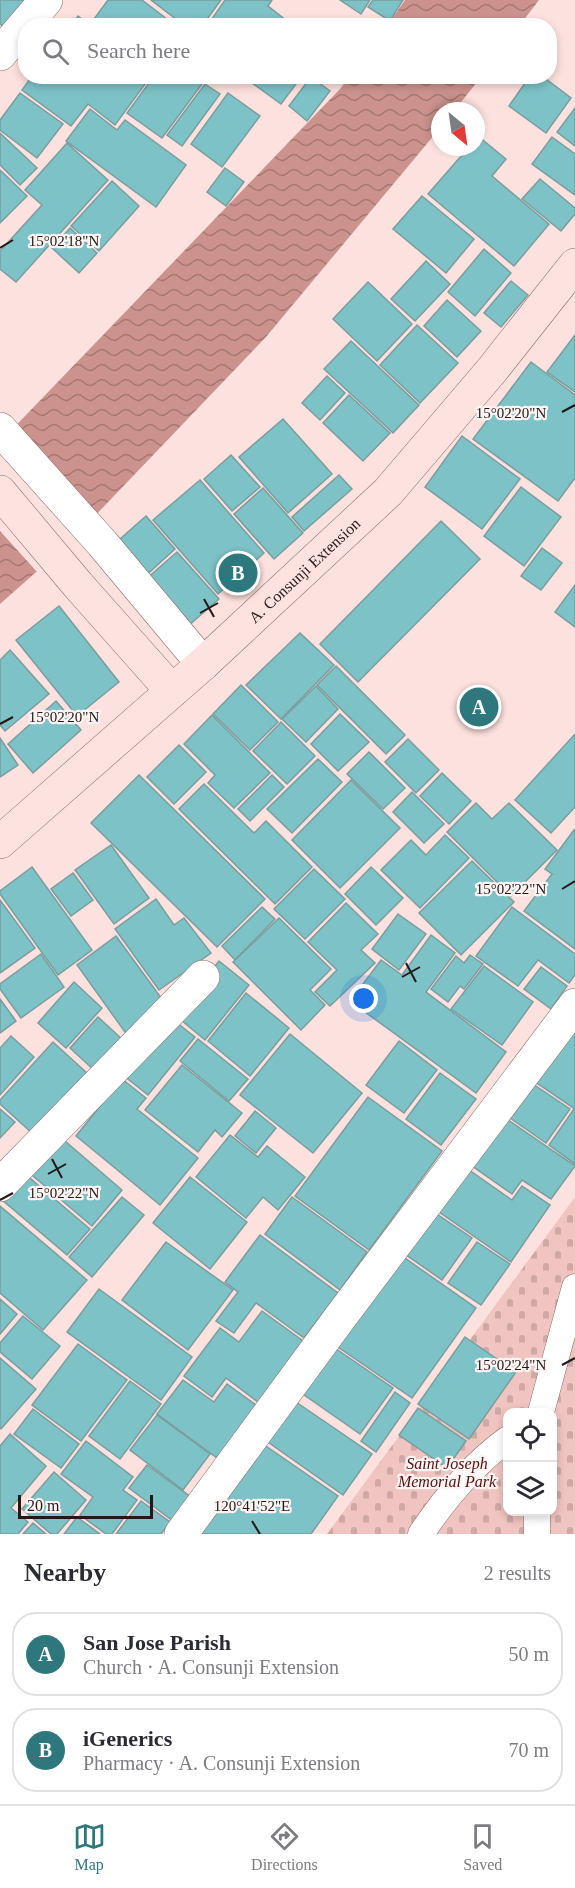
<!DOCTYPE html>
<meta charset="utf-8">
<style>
body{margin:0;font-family:"Times New Roman",serif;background:#f7f7f7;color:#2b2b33}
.controls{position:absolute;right:18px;bottom:18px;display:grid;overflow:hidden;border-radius:12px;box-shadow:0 3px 9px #0003}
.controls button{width:54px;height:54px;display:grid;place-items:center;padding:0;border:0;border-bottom:2px solid #e1e1e2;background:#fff;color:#2b2b33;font:30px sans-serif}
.compass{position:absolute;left:431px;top:102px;width:54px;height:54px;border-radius:50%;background:#fff;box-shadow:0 3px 9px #0003;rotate:151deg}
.scale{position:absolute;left:18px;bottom:15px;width:135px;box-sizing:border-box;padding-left:6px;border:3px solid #241817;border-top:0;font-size:16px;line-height:21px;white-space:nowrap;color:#241817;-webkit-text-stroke:4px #fbf4f3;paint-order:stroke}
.you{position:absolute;left:364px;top:999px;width:21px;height:21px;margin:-15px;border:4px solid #fff;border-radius:50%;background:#1a73e8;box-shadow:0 0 0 9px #1a73e833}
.badge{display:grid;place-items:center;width:39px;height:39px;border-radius:50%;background:#2e777c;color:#fff;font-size:20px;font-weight:700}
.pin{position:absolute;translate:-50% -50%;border:3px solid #fff;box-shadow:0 2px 6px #0006}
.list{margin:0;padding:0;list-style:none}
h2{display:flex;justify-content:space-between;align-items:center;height:78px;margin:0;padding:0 24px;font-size:26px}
h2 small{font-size:20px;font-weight:400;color:#7c7c81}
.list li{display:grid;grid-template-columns:39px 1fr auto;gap:18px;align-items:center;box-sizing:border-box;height:84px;margin:0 12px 12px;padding:0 12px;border:2px solid #e1e1e2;border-radius:24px}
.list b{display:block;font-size:22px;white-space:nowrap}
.list p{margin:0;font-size:20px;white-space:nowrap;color:#7c7c81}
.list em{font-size:20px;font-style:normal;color:#7c7c81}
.icon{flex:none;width:33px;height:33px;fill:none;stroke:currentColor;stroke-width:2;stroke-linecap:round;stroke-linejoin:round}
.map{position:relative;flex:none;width:575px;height:1534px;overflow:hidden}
.search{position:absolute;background:#fff;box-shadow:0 3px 9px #0003;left:18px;right:18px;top:18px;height:66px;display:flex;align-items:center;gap:15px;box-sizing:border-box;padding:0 21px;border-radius:24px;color:#7c7c81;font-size:22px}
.sheet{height:270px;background:#fff}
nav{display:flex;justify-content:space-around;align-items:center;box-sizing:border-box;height:84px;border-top:2px solid #e1e1e2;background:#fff;font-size:16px;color:#7c7c81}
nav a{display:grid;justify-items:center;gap:3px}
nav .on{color:#2e777c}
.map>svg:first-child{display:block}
</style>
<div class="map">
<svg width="575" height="1534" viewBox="0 0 575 1534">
<defs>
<pattern id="cemetery-stones" width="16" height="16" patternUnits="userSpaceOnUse" patternTransform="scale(1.5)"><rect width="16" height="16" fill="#f0c4c0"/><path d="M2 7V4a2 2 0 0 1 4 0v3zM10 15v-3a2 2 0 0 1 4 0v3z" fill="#cea8a4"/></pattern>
<pattern id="water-waves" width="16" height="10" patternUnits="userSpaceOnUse" patternTransform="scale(1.5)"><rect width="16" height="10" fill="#cc938e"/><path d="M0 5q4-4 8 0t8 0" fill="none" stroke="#a57773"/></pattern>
</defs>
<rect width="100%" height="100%" fill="#fde1de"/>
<path fill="url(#cemetery-stones)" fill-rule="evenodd" d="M575,1197v337h-248zM508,1412h44v100h-44z"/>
<g fill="url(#water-waves)">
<path d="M405,0h134l-19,25 -133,1z"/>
<path d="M349,77h132l-27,34h-14v17l-174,209 -197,206 -69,61v-162l340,-353z"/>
</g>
<path fill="#fde1de" d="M0,451l80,86 -41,37 -39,-43z"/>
<g fill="#7dc2c6" stroke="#7a9d9f" stroke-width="1.5">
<path d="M0,0h29l-20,30 -9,-6z"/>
<path d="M108,0h34l34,26h-81l-4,-3z"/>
<path d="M151,0h70l-19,26h-17z"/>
<path d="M225,0h47l-4,6 23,18 -84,2z"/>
<path d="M340,0h30l-9,14z"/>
<path d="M373,0h30l-13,21 -22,-14z"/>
<path d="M78,16l13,10h-21z"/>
<path d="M32,76h119l-36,49 -27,-21 -17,22 -49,-36z"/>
<path d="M154,76h54l-46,62 -35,-25z"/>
<path d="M257,76h45l-21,28 -29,-21z"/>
<path d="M530,76h12l29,22 -25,35 -37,-27z"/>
<path d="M311,77l19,14 -23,30 -18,-15z"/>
<path d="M205,84l15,10 -38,52 -15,-11z"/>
<path d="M20,93l43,31 -26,34 -37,-28v-10z"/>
<path d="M228,93l32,23 -38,51 -31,-23z"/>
<path d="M575,108v38l-18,-14z"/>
<path d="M90,109l27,21 8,-10 61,45 -30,42 -90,-66z"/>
<path d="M0,133l37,35 -17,17 -20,-20z"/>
<path d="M478,136l28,23 -14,17 57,48 -35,42 -86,-72 41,-47h7v-9z"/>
<path d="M552,137l23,17v41l-43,-31z"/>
<path d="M67,143l41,37 -92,102 -16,-13v-18l42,-46 -17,-15z"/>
<path d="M225,168l19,14 -18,24 -19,-14z"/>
<path d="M0,170l27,26 -27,27z"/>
<path d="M540,179l35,29v6l-14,17 -39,-32z"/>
<path d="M112,181l27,25 -40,45 -28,-25z"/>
<path d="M422,196l52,43 -28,34 -53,-44z"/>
<path d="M70,228l27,25 -18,20 -27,-25z"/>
<path d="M484,249l27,24 -36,43 -27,-24z"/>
<path d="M426,261l24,23 -35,37 -24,-22z"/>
<path d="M511,281l17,14 -27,32 -17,-14z"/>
<path d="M368,282l44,42 -35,37 -44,-42z"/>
<path d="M447,300l34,31 -24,26 -33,-31z"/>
<path d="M417,325l41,38 -38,40 -40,-38z"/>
<path d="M575,335v57l-28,-20z"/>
<path d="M351,341l68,64 -26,28 -69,-64z"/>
<path d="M531,362l44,33v83l-17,23 -85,-62z"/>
<path d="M327,376l18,17 -25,27 -18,-17z"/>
<path d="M349,395l41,38 -27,28 -40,-38z"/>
<path d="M283,419l49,55 -44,39 -49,-56z"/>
<path d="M462,436l58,43 -38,50 -57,-42z"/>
<path d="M231,455l29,32 -28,24 -28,-32z"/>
<path d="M339,475l13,14 -48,42 -12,-14z"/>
<path d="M200,480l64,73 -46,41 -65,-74z"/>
<path d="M521,487l40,30 -37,49 -40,-30z"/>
<path d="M263,488l40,45 -29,26 -40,-45z"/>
<path d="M146,516l29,33 -34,31 -30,-33z"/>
<path d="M441,521l39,38 -122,123 -38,-38z"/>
<path d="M542,548l20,15 -21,27 -20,-14z"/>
<path d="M177,552l42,47 -32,28 -42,-47z"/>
<path d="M575,585v42l-20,-15z"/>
<path d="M59,606l60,76 -42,34 -61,-76z"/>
<path d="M300,633l34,32 -53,54 -35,-34z"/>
<path d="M10,650l39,44 -44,37 -5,-6v-65z"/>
<path d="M336,666l69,69 -19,19 -69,-69z"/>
<path d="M241,685l37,37 -28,28 -37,-36z"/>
<path d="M316,686l22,23 -32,33 -24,-23z"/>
<path d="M56,701l25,29 -48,43 -25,-29z"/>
<path d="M340,714l29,28 -31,29 -27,-27z"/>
<path d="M212,715l58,58 -36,35 -26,-25 7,-8 -31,-31z"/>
<path d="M281,722l34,34 -28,28 -34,-33z"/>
<path d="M575,734v73l-24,26 -36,-33z"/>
<path d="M0,738l18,27 -18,12z"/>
<path d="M408,739l31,31 -23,23 -31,-31z"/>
<path d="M179,745l27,27 -32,32 -27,-27z"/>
<path d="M369,752l36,36 -22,21 -36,-35z"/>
<path d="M318,759l24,23 -50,51 -25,-24z"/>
<path d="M442,773l29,28 -22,23 -29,-28z"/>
<path d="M139,775l126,124 -48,48 -126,-124z"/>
<path d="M272,775l12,12 -34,34 -12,-12z"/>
<path d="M351,780l49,48 -60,60 -48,-48z"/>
<path d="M204,784l50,49 12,-12 46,46 -37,37 -96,-95z"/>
<path d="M412,792l32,32 -20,19 -31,-31z"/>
<path d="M476,803l16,16 17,-16 48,47 -46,46 -64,-64z"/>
<path d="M574,830l1,1v118l-51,-38 28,-37 -7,-5z"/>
<path d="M445,835l24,23 -49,50 -39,-38 30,-30 15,15z"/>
<path d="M111,845l38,53 -35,26 -39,-54z"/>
<path d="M472,861l42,41 -53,53 -42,-42z"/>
<path d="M32,867l60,83 -34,25 -58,-81v-3z"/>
<path d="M371,867l32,31 -27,27 -31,-31z"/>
<path d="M314,869l31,30 -40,40 -31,-30z"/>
<path d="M73,873l20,27 -22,16 -20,-27z"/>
<path d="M156,899l18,26 10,-7 27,35 -52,37 -44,-61z"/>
<path d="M0,900l35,48 -35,25z"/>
<path d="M346,903l32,31 -17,16 14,13 -45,43 -15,-14 22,-22 -29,-28z"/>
<path d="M262,907l13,12 -40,41 -13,-14z"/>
<path d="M512,907l63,47v21l-6,8 -31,-23 -20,26 -42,-30z"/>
<path d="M398,914l28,20 -27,36 -27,-21z"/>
<path d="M279,918l52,51 -21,21 15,15 -24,25 -68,-68z"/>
<path d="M431,935l24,18 -29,39 80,60 -30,41 -126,-92 31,-41 21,15z"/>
<path d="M116,936l54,74 -40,29 -53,-74z"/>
<path d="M41,954l23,33 -43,31 -21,-29v-5z"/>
<path d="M470,955l13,9 -19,25 -4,-3 -12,16 -17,-13 25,-33 8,7z"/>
<path d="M219,961l30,24 -44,55 -30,-25z"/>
<path d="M484,966l49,36 -31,43 -51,-36z"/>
<path d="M541,967l26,19 -16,23 -27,-20z"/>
<path d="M74,982l28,26 -36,40 -28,-25z"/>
<path d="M246,993l43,35 -39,48 -42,-35z"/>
<path d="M0,999l16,22 -16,12z"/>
<path d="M575,1010v99l-47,-32z"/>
<path d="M98,1017l26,24 -28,31 -26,-24z"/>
<path d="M171,1018l24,19 -47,58 -24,-19z"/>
<path d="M290,1034l72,59 -49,60 -73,-58z"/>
<path d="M11,1036l23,21 -34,38v-47z"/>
<path d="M198,1039l50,40 -19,22 -49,-40z"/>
<path d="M399,1041l38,29 -33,43 -38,-28z"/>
<path d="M53,1042l34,31 -55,60 -32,-29v-4z"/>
<path d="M182,1065l60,48 -20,24 -7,-7 -17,22 -53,-42z"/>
<path d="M440,1073l36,26 -35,46 -35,-26z"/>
<path d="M524,1078l46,31 -24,34 -46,-32z"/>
<path d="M122,1079l24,19 -9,11 61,49 -38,47 -84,-69z"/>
<path d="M368,1097l74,54 -73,99 -74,-54z"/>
<path d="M0,1109l15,13 -15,16z"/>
<path d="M574,1109l1,1v54l-26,-19z"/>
<path d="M255,1111l21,17 -20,25 -21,-17z"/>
<path d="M498,1113l77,53 -24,33 -29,-19 -10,14 -47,-33z"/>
<path d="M58,1135l64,55 -30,36 -65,-55z"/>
<path d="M230,1135l28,22 9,-11 38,31 -27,33 -15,-13 -17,21 -50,-41z"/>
<path d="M462,1165l50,35 10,-14 28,19 -39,57 -79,-55z"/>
<path d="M24,1173l66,56 -23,26 -66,-56z"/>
<path d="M190,1177l57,45 -37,47 -57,-46z"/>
<path d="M122,1197l22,18 -52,62 -23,-20z"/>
<path d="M292,1197l75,55 -27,38 -75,-56z"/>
<path d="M0,1206l87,74 -44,50 -43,-37z"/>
<path d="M428,1208l44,30 -30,42 -43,-30z"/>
<path d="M260,1235l78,58 -34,45 -48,-35 -22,30 -18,-12 22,-29 -13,-10z"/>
<path d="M166,1242l67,48 -45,60 -66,-50z"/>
<path d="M477,1242l33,22 -29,41 -33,-22z"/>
<path d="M402,1256l74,52 -64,90 -74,-51z"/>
<path d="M99,1289l93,68 -31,43 -94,-68z"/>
<path d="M0,1299l17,15 -17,20z"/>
<path d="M262,1311l41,30 -45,61 -32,-24 -14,19 -28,-21 36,-48 19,14z"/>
<path d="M23,1316l37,30 -28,33 -32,-27v-9z"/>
<path d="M465,1337l51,35 -47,67 -51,-35z"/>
<path d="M78,1344l49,36 -46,61 -49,-36z"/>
<path d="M332,1346l61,42 -33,46 -60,-42z"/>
<path d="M0,1358l36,31 -35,40 -1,-1z"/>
<path d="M183,1380l31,22 13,-18 29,21 -39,53 -60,-44z"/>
<path d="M130,1381l31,23 -41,55 -31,-23z"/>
<path d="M395,1392l15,11 -34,49 -15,-11z"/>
<path d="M296,1402l76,52 -29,41 -75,-53z"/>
<path d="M418,1408l48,33 -19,27 -48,-33z"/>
<path d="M33,1409l46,35 -18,24 -47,-34z"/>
<path d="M157,1415l53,39 -27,36 -53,-40z"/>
<path d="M10,1434l36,32 -35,42 17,14 -10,12h-18v-88z"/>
<path d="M86,1441l47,36 -10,13 14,10 -25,34h-6l-26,-19 13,-18 -32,-23z"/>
<path d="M263,1444l75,52 -27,38h-111z"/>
<path d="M147,1465l44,32 -18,24 -44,-33z"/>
<path d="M54,1472l32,28 -29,34h-6l-29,-25z"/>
<path d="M141,1501l29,21 -9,12h-45z"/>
<path d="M77,1517l23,17h-36z"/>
<path d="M33,1523l13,11h-23z"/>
</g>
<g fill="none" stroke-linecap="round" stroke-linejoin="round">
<g stroke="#886b68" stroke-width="27">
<g id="lane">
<path d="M541,1412l34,-125"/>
<path d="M421,1534c24,-36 52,-70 87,-95"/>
<path d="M537,1534v-22"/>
</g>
</g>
<g stroke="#886b68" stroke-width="34">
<g id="street">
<path d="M0,54l46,-54"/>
<path d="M0,429l102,114 101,121"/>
<path d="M0,1185l203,-208"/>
<path d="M181,1534l158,-215 236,-314"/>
</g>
</g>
<g stroke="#886b68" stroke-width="34">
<g id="secondary">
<path d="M0,492l78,93 94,106"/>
<path id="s1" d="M0,842l203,-178 185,-172 104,-122 83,-105"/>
</g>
</g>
<use href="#lane" stroke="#fff" stroke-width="26"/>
<use href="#street" stroke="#fff" stroke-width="33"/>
<use href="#secondary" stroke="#fee2e0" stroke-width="33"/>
</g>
<path fill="none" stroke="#241817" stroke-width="2" d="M0,248l13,-8M562,412l13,-7M204,599l10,18M200,613l18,-10M0,724l13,-7M562,889l13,-8M406,963l10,19M402,977l18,-10M52,1159l10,19M48,1174l18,-10M0,1200l13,-7M562,1365l13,-7M252,1521l8,13"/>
<g text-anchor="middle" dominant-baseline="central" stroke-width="4.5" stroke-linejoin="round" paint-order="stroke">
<g font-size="16" fill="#241817" stroke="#fbf4f3">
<text stroke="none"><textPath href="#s1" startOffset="408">A. Consunji Extension</textPath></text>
</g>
<g font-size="16" font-style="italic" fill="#551012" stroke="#fbf4f3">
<text x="447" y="1463">Saint Joseph<tspan x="447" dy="18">Memorial Park</tspan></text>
</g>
</g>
<g font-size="15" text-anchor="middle" fill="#241817" stroke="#fbf4f3" stroke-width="4.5" stroke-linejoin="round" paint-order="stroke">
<text x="64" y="246">15°02'18"N</text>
<text x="511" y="418">15°02'20"N</text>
<text x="64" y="722">15°02'20"N</text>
<text x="511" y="894">15°02'22"N</text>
<text x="64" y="1198">15°02'22"N</text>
<text x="511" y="1370">15°02'24"N</text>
<text x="252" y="1511">120°41'52"E</text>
</g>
</svg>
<div class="controls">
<button><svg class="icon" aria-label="locate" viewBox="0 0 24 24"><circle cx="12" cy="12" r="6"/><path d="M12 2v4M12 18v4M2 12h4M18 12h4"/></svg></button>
<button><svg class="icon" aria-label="layers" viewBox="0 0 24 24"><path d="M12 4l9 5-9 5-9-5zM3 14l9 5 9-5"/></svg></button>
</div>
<svg class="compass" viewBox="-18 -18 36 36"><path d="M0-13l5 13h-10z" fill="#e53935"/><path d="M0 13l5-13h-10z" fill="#7c7c81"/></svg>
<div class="scale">20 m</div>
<div class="you"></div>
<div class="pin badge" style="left:479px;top:707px">A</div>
<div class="pin badge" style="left:238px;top:573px">B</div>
<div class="search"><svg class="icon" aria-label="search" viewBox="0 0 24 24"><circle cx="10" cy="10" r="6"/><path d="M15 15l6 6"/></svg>Search here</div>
</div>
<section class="sheet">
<h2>Nearby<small>2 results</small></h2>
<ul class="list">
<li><span class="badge">A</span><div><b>San Jose Parish</b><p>Church · A. Consunji Extension</p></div><em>50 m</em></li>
<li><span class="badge">B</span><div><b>iGenerics</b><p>Pharmacy · A. Consunji Extension</p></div><em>70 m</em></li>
</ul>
</section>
<nav>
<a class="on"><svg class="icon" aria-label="map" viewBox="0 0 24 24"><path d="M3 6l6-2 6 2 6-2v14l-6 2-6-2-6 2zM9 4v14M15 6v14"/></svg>Map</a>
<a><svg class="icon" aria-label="directions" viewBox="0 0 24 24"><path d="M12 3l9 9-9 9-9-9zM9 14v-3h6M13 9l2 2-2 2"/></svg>Directions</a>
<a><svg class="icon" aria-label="saved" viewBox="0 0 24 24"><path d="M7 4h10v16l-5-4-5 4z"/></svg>Saved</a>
</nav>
